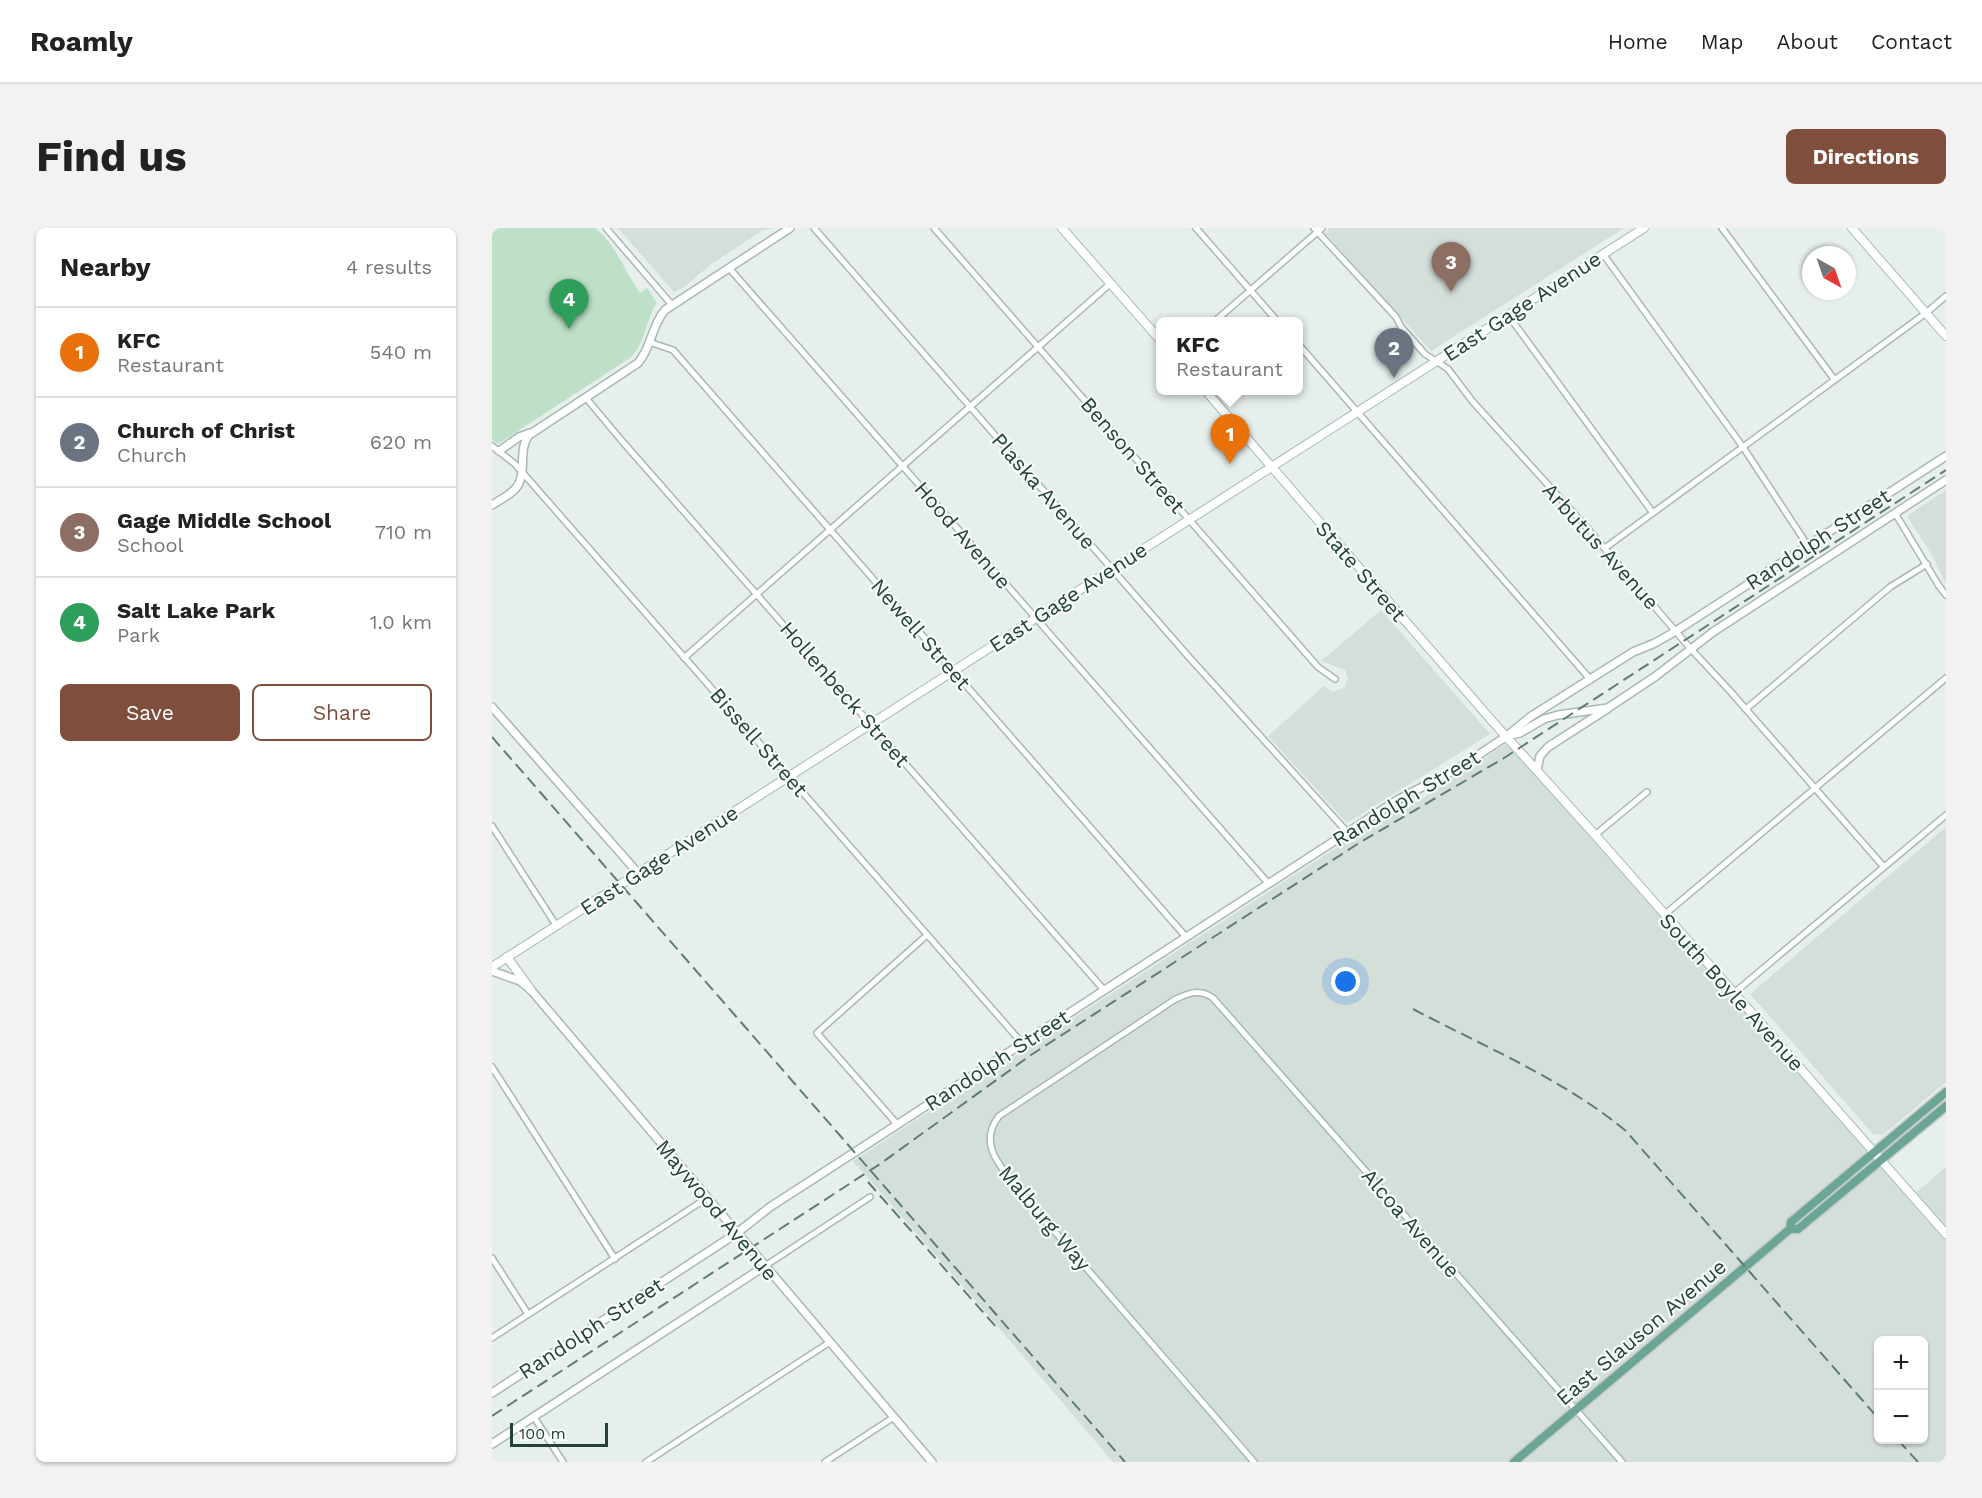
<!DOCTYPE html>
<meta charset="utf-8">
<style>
body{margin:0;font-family:"Work Sans",sans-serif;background:#f2f2f2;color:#222}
.controls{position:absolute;right:18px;bottom:18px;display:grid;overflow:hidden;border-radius:9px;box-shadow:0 2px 4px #0004}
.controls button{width:54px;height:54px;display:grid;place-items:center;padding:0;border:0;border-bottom:2px solid #e0e0e0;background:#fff;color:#222;font:30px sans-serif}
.compass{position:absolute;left:1310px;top:18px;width:54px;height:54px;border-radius:50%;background:#fff;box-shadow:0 2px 4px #0004;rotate:140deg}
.scale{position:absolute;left:18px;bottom:15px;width:98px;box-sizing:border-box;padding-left:6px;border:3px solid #24423a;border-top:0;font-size:16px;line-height:21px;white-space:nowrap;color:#24423a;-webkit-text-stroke:4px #f7fbf9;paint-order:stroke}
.you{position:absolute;left:854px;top:754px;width:21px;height:21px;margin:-15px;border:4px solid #fff;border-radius:50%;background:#1a73e8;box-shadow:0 0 0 9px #1a73e833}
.badge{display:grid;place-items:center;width:39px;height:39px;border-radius:50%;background:#804e3d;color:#fff;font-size:20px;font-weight:700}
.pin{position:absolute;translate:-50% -50px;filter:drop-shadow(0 2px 3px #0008)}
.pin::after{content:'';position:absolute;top:32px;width:21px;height:18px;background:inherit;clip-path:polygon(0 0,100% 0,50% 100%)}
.popup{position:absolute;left:664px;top:89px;width:147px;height:78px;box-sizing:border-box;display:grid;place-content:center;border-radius:9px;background:#fff;filter:drop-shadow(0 2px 4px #0005);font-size:20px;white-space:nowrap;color:#767676}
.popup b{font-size:22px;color:#222}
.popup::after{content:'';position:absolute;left:50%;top:100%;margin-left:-12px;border:12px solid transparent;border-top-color:#fff}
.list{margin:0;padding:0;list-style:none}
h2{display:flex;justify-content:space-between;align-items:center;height:78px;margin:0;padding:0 24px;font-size:26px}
h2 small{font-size:20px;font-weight:400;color:#767676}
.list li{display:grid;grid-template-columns:39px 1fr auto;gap:18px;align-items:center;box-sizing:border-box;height:90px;padding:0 24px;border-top:2px solid #e0e0e0}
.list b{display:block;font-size:22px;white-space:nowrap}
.list p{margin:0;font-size:20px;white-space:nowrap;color:#767676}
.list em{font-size:20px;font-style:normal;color:#767676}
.actions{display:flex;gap:12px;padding:18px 24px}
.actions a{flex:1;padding:14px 0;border:2px solid #804e3d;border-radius:9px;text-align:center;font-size:21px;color:#804e3d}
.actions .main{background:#804e3d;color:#fff}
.map{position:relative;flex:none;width:1454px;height:1234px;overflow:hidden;border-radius:9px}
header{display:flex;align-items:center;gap:36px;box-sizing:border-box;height:84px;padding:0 30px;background:#fff;border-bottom:2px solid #e0e0e0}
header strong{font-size:28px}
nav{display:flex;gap:33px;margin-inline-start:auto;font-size:21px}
.intro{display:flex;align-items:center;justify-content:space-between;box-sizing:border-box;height:144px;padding:0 36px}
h1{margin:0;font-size:42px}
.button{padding:15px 27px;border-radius:9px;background:#804e3d;color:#fff;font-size:21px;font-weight:700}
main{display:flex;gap:36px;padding:0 36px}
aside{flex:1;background:#fff;border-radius:9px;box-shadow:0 2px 4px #0004}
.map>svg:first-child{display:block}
</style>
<header>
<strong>Roamly</strong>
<nav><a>Home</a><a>Map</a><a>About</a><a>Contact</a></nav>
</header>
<div class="intro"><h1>Find us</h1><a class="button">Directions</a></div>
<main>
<aside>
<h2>Nearby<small>4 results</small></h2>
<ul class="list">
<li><span class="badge" style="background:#e8710a">1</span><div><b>KFC</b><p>Restaurant</p></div><em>540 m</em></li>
<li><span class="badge" style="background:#6b7280">2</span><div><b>Church of Christ</b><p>Church</p></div><em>620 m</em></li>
<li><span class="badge" style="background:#8d6e63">3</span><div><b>Gage Middle School</b><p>School</p></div><em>710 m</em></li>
<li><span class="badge" style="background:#2e9e5b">4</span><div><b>Salt Lake Park</b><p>Park</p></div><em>1.0 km</em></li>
</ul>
<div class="actions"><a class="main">Save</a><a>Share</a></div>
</aside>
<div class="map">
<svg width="1454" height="1234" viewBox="0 0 1454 1234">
<rect width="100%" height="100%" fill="#e6efeb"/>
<g fill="#d4dfda" fill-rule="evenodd">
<path d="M126,0h156l-11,2 -53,35 -27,23 -9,4z"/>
<path d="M838,0h294l-193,123 -106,-118z"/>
<path d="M1454,262v94l-13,-27 -26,-41z"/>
<path d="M889,382l109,124 -143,89 -79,-87 56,-50 9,6 11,-4 4,-10 -3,-8 -24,-9z"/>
<path d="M1020,512l400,456 34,-29v295h-833l-125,-147 -135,-154 540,-350 4,4zM1386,1112h46v100h-46z"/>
<path d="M1454,599v255l-63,53 -10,-1 -123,-140z"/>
</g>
<path fill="#bfe0c8" d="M0,0h103c21,16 30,44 45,65l7,-5 10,15c-12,17 -11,41 -27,55l-132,86 -6,-4z"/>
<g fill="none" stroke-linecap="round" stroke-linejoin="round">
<g stroke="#a8b8b2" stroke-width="8">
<g id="minor">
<path d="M114,0l66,77"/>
<path d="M322,0l374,428 160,177"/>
<path d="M442,0l384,439 17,12"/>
<path d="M704,0l82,94"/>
<path d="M822,0l82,89 5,10 24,27 23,15 25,33 115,127 102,119 40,43 154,176"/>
<path d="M1230,0l112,151"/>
<path d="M1111,26l140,193 65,99"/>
<path d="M237,40l539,615"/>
<path d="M1016,87l145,198"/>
<path d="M722,94l108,-94"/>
<path d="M157,114l24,8 513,587"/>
<path d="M807,117l291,334"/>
<path d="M94,170l36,43 482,549"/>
<path d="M0,218l23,18 507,579"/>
<path d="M1403,285l44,73 7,9"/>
<path d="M1113,320l321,-235 20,-17"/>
<path d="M192,430l427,-375"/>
<path d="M1254,481l144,-122 37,-23"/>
<path d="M0,598l64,99"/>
<path d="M1103,607l52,-43"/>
<path d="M1172,687l282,-237"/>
<path d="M1242,765l212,-178"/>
<path d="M0,839l123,192"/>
<path d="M405,896l-80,-91 110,-98"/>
<path d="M0,1030l36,56"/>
<path d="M273,1038l105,-69"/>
<path d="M0,1110l215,-140"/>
<path d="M42,1189l29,45"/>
<path d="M154,1234l184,-120"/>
<path d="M333,1234l69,-45"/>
<path d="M762,1234l-236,-273c-17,-22 -41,-45 -19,-73l175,-116c14,-7 26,-12 39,-2l409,464"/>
</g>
</g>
<g stroke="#a8b8b2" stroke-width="10">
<g id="tertiary">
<path d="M7,223l20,-14 11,-4"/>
<path d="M0,277c8,-5 18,-10 24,-17 12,-15 1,-37 13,-53l109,-72c14,-16 13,-37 27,-53l125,-82"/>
<path d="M0,479l146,166"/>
<path d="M1015,508l13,-3 24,-14 14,-4 50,-7 48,-32 57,-44 233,-152"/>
<path d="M1045,542l3,-14 8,-9 59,-38"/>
<path d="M0,743l28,10 11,9 401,472"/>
<path d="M0,1165l245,-160 33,-26 85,-55 544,-353 58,-30 50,-33 23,-19 103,-65 22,-9 21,-12 270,-175"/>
<path d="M0,1216l273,-178"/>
</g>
</g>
<g stroke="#a4bbb3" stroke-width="10">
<g id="secondary">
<path d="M570,0l99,113"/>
<path d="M1360,0l94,108"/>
<path d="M713,162l288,332 103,114 350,398"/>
<path d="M15,729l24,33"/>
<path d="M0,739l1152,-739"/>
</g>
</g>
<g stroke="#c2cac8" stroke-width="11">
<g id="primary">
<path d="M1298,1001l1,-7 155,-130"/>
<path d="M1022,1234l276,-233h8l148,-123"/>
</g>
</g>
<use href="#minor" stroke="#fff" stroke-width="5"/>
<use href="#tertiary" stroke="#fff" stroke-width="7"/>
<use href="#secondary" stroke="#fff" stroke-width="8"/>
<use href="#primary" stroke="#6aa596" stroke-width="8"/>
<g stroke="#5f7d75" stroke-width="2" stroke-dasharray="12 6" stroke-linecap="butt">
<path d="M0,509l633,725"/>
<path d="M921,781c72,38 150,70 213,122l252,287"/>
<path d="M376,954l129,146"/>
<path d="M0,1188l388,-252 151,-109 328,-212 145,-85 442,-288"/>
<path d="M1406,1212l20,22"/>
</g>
</g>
<g text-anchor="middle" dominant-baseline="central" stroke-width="4.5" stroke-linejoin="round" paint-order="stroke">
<g font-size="21" fill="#24423a" stroke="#f7fbf9">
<text transform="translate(1030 78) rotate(-33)">East Gage Avenue</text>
<text transform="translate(641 227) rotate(49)">Benson Street</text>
<text transform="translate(552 263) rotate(49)">Plaska Avenue</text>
<text transform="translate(471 307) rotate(49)">Hood Avenue</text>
<text transform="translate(1326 311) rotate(-33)">Randolph Street</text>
<text transform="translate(1109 318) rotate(48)">Arbutus Avenue</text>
<text transform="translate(869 343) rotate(49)">State Street</text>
<text transform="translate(576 369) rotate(-33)">East Gage Avenue</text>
<text transform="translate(429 406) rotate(49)">Newell Street</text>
<text transform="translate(353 466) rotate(49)">Hollenbeck Street</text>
<text transform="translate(267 514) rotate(49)">Bissell Street</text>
<text transform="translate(914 570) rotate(-31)">Randolph Street</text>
<text transform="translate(167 632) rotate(-33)">East Gage Avenue</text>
<text transform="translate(1240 764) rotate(48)">South Boyle Avenue</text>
<text transform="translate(505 832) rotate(-33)">Randolph Street</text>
<text transform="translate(225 982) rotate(50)">Maywood Avenue</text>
<text transform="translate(553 990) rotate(50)">Malburg Way</text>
<text transform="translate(919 995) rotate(49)">Alcoa Avenue</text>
<text transform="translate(99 1100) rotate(-33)">Randolph Street</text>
<text transform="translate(1149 1104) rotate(-40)">East Slauson Avenue</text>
</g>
</g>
</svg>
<div class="controls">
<button>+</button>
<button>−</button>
</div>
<svg class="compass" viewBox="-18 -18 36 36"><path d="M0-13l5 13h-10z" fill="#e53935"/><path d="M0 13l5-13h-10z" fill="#767676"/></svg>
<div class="scale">100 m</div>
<div class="you"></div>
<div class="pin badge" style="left:738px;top:236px;background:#e8710a">1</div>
<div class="popup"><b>KFC</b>Restaurant</div>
<div class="pin badge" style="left:902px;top:150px;background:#6b7280">2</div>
<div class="pin badge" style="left:959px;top:64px;background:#8d6e63">3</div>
<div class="pin badge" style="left:77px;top:101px;background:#2e9e5b">4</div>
</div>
</main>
